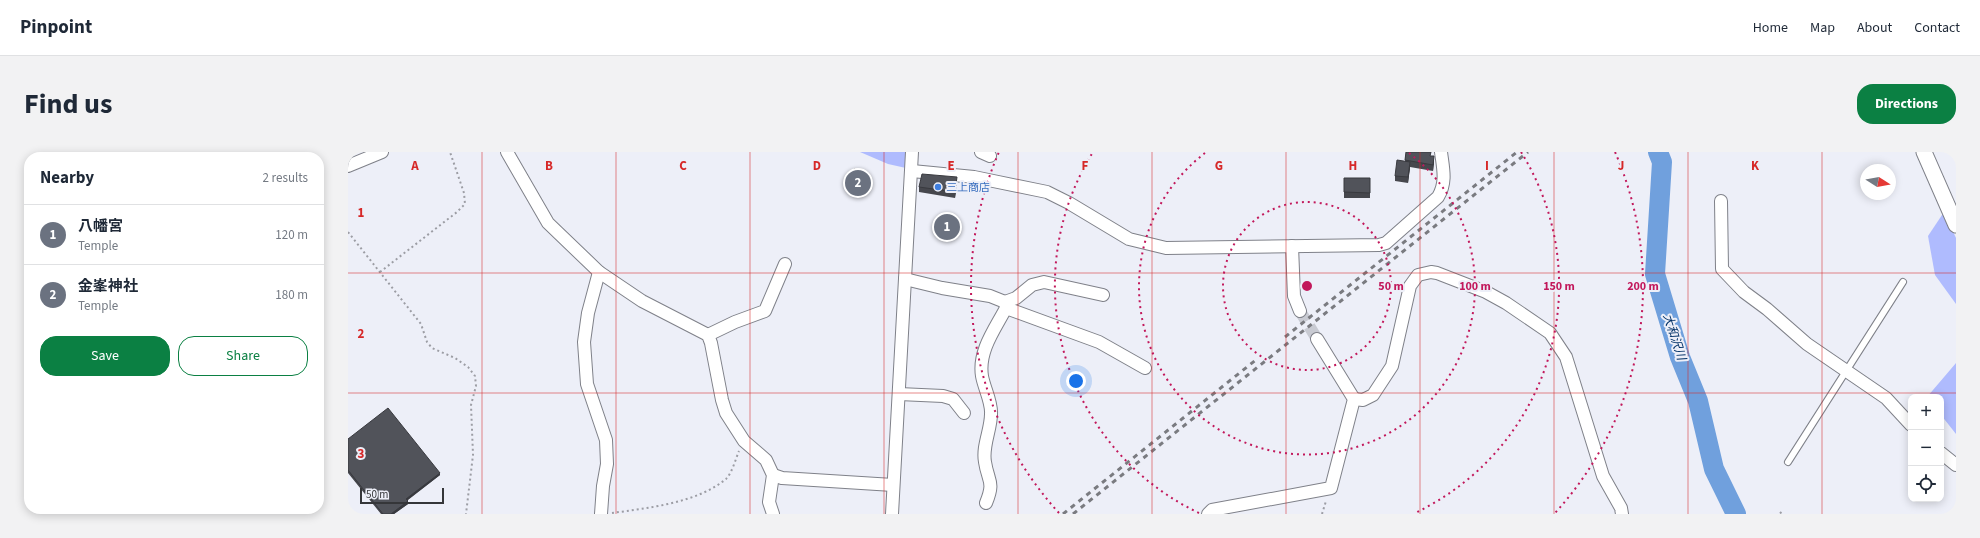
<!DOCTYPE html>
<meta charset="utf-8">
<style>
body{margin:0;font-family:"Source Sans 3","Noto Sans JP",sans-serif;background:#f2f2f3;color:#1f2937}
.controls{position:absolute;right:12px;bottom:12px;display:grid;overflow:hidden;border-radius:8px;box-shadow:0 2px 10px #0003}
.controls button{width:36px;height:36px;display:grid;place-items:center;padding:0;border:0;border-bottom:1px solid #e0e1e3;background:#fff;color:#1f2937;font:20px sans-serif}
.compass{position:absolute;left:1512px;top:12px;width:36px;height:36px;border-radius:50%;background:#fff;box-shadow:0 2px 10px #0003;rotate:101deg}
.scale{position:absolute;left:12px;bottom:10px;width:84px;box-sizing:border-box;padding-left:4px;border:2px solid #353639;border-top:0;font-size:11px;line-height:14px;white-space:nowrap;color:#353639;-webkit-text-stroke:3px #edeff8;paint-order:stroke}
.you{position:absolute;left:728px;top:229px;width:14px;height:14px;margin:-10px;border:3px solid #fff;border-radius:50%;background:#1a73e8;box-shadow:0 0 0 6px #1a73e833}
.badge{display:grid;place-items:center;width:26px;height:26px;border-radius:50%;background:#0b8043;color:#fff;font-size:13px;font-weight:700}
.pin{position:absolute;translate:-50% -50%;border:2px solid #fff;box-shadow:0 1px 4px #0006}
.list{margin:0;padding:0;list-style:none}
h2{display:flex;justify-content:space-between;align-items:center;height:52px;margin:0;padding:0 16px;font-size:17px}
h2 small{font-size:13px;font-weight:400;color:#747a83}
.list li{display:grid;grid-template-columns:26px 1fr auto;gap:12px;align-items:center;box-sizing:border-box;height:60px;padding:0 16px;border-top:1px solid #e0e1e3}
.list b{display:block;font-size:15px;white-space:nowrap}
.list p{margin:0;font-size:13px;white-space:nowrap;color:#747a83}
.list em{font-size:13px;font-style:normal;color:#747a83}
.actions{display:flex;gap:8px;padding:12px 16px}
.actions a{flex:1;padding:9px 0;border:1px solid #0b8043;border-radius:16px;text-align:center;font-size:14px;color:#0b8043}
.actions .main{background:#0b8043;color:#fff}
.icon{flex:none;width:22px;height:22px;fill:none;stroke:currentColor;stroke-width:2;stroke-linecap:round;stroke-linejoin:round}
.map{position:relative;flex:none;width:1608px;height:362px;overflow:hidden;border-radius:16px}
header{display:flex;align-items:center;gap:24px;box-sizing:border-box;height:56px;padding:0 20px;background:#fff;border-bottom:1px solid #e0e1e3}
header strong{font-size:19px}
nav{display:flex;gap:22px;margin-inline-start:auto;font-size:14px}
.intro{display:flex;align-items:center;justify-content:space-between;box-sizing:border-box;height:96px;padding:0 24px}
h1{margin:0;font-size:28px}
.button{padding:10px 18px;border-radius:16px;background:#0b8043;color:#fff;font-size:14px;font-weight:700}
main{display:flex;gap:24px;padding:0 24px}
aside{flex:1;background:#fff;border-radius:16px;box-shadow:0 2px 10px #0003}
.map>svg:first-child{display:block}
</style>
<header>
<strong>Pinpoint</strong>
<nav><a>Home</a><a>Map</a><a>About</a><a>Contact</a></nav>
</header>
<div class="intro"><h1>Find us</h1><a class="button">Directions</a></div>
<main>
<aside>
<h2>Nearby<small>2 results</small></h2>
<ul class="list">
<li><span class="badge" style="background:#6b7280">1</span><div><b>八幡宮</b><p>Temple</p></div><em>120 m</em></li>
<li><span class="badge" style="background:#6b7280">2</span><div><b>金峯神社</b><p>Temple</p></div><em>180 m</em></li>
</ul>
<div class="actions"><a class="main">Save</a><a>Share</a></div>
</aside>
<div class="map">
<svg width="1608" height="362" viewBox="0 0 1608 362">
<rect width="100%" height="100%" fill="#edeff8"/>
<g fill="#afbbfe">
<path d="M512,0h46v16l-18,-4z"/>
<path d="M1596,60l12,26v66l-21,-29 -7,-39z"/>
<path d="M1608,211v71l-15,-19v-18h-14z"/>
</g>
<g fill="none" stroke-linecap="round" stroke-linejoin="round">
<path stroke="#70a0dd" stroke-width="20" d="M1310,0l4,10 -7,112 25,83 18,44 16,68 22,45"/>
<path stroke="#c8cad2" stroke-width="12" stroke-dasharray="12 6" stroke-linecap="butt" d="M952,159l17,28"/>
<g stroke="#7f8189" stroke-width="8">
<path id="service" d="M1440,310l115,-180"/>
</g>
<g stroke="#7f8189" stroke-width="14">
<g id="minor">
<path d="M159,0l41,71 51,49 43,29 66,34 3,8 11,57 4,13 18,28 22,19 7,15 -4,27 4,12"/>
<path d="M633,0l9,4"/>
<path d="M0,14l34,-14"/>
<path d="M564,19l62,6 73,15 22,11 60,36 37,9 213,-3 7,-2 52,-46c9,-15 5,-29 3,-45"/>
<path d="M1373,49l1,68 22,23 23,17 40,35 79,54 25,27"/>
<path d="M944,94l2,50 6,15"/>
<path d="M251,120l-11,41 -4,29 3,42 19,56 1,24 -4,22 -2,28"/>
<path d="M557,127l37,9 48,8 15,6 1,6c-11,21 -28,43 -24,68 2,12 10,26 9,38 0,16 -9,32 -6,48 3,20 10,19 1,41"/>
<path d="M657,150l11,-4 16,-13 12,-3 59,13"/>
<path d="M658,156l93,34 46,26"/>
<path d="M360,183l27,-13 30,-11 20,-47"/>
<path d="M551,242l44,2 10,3 11,14"/>
<path d="M1006,247l9,1 10,-5 19,-29 18,-80 8,-11 13,-3 6,1 49,19 20,11 44,30 16,24 37,119 18,32 1,6"/>
<path d="M1593,301l15,12"/>
<path d="M425,323l9,3 111,7"/>
<path d="M544,362l20,-362"/>
<path d="M860,362l4,-4 119,-22 23,-89 -37,-60"/>
</g>
</g>
<g stroke="#7f8189" stroke-width="17">
<path id="tertiary" d="M1576,0l32,73"/>
</g>
<g stroke="#9c9da4" stroke-width="2" stroke-dasharray="2 3" stroke-linecap="butt">
<path d="M0,80l73,92 6,18 5,6 23,10 13,9 7,9 1,10 -5,19 2,50 -7,59"/>
<path d="M32,120l77,-60 8,-8 -1,-11 -14,-41"/>
<path d="M1432,360l2,2"/>
<path d="M264,361c36,-5 85,-10 114,-34 6,-6 10,-21 13,-28"/>
<path d="M974,362l4,-13"/>
</g>
<use href="#service" stroke="#fff" stroke-width="6"/>
<use href="#minor" stroke="#fff" stroke-width="12"/>
<use href="#tertiary" stroke="#fff" stroke-width="15"/>
<g stroke="#7a7b80" stroke-width="3" stroke-dasharray="5 5" stroke-linecap="butt">
<path d="M937,185l232,-185"/>
<path d="M715,362l194,-155"/>
<path d="M725,362l455,-362"/>
</g>
</g>
<g fill="#46474d">
<path d="M1058,0l25,4 3,6 -1,9 -23,-4 -2,16 -13,-2v-5l10,-15z"/>
<path d="M519,26l-4,13 -13,-4v-6z"/>
<rect x="996" y="26" width="26" height="20"/>
<path d="M609,31l-2,15 -36,-6v-5z"/>
<path d="M0,287l92,36 -32,25v4l-14,10h-13l-33,-41z"/>
</g>
<g fill="#393a3f">
<path d="M1086,4v6l-1,9v-6z"/>
<path d="M1062,10v6l-2,15v-6z"/>
<path d="M519,21v5l-4,13v-6z"/>
<path d="M609,25v6l-2,15v-6z"/>
<path d="M92,321v2l-34,26v-2z"/>
<path d="M60,349v3l-14,10h-3z"/>
</g>
<g fill="#51535a" stroke="#393a3f">
<path d="M1058,0h25l-1,4h4l-1,9 -28,-5z"/>
<path d="M1049,8l13,2 -2,15 -13,-1z"/>
<path d="M506,17l13,4 -4,12 -13,-4z"/>
<path d="M574,22l35,3 -2,15 -36,-5z"/>
<path d="M996,26h26v15l-26,-1z"/>
<path d="M40,256l52,65 -34,26 2,2 -17,13h-8l-35,-44v-31z"/>
</g>
<path fill="none" stroke="#d62828" stroke-width="1" stroke-opacity="0.55" d="M134,0v362M268,0v362M402,0v362M536,0v362M670,0v362M804,0v362M938,0v362M1072,0v362M1206,0v362M1340,0v362M1474,0v362M0,121h1608M0,241h1608"/>
<g fill="none" stroke="#c2185b" stroke-width="2" stroke-dasharray="2 4">
<circle cx="959" cy="134" r="84"/>
<path d="M1061 1A168 168 0 1 1 857 1"/>
<path d="M851 361A252 252 0 0 1 745 0M1173 0A252 252 0 0 1 1067 361"/>
<path d="M711 361A336 336 0 0 1 651 0M1267 0A336 336 0 0 1 1207 361"/>
</g>
<circle fill="#3f7fe0" stroke="#edeff8" stroke-width="1.5" cx="590" cy="35" r="4"/>
<g text-anchor="middle" dominant-baseline="central" stroke-width="4" stroke-linejoin="round" paint-order="stroke">
<g font-size="11" fill="#366cbe" stroke="#edeff8" text-anchor="start">
<text x="598" y="35">三上商店</text>
</g>
<g font-size="12" font-style="italic" fill="#003066" stroke="#edeff8">
<text transform="translate(1326 185) rotate(72)">大和沢川</text>
</g>
</g>
<g font-size="13" text-anchor="middle" font-weight="bold" fill="#d62828" stroke="#edeff8" stroke-width="4" stroke-linejoin="round" paint-order="stroke">
<text x="67" y="18">A</text>
<text x="201" y="18">B</text>
<text x="335" y="18">C</text>
<text x="469" y="18">D</text>
<text x="603" y="18">E</text>
<text x="737" y="18">F</text>
<text x="871" y="18">G</text>
<text x="1005" y="18">H</text>
<text x="1139" y="18">I</text>
<text x="1273" y="18">J</text>
<text x="1407" y="18">K</text>
<text x="13" y="65">1</text>
<text x="13" y="186">2</text>
<text x="13" y="306">3</text>
</g>
<circle cx="959" cy="134" r="6" fill="#c2185b" stroke="#edeff8" stroke-width="2"/>
<g font-size="12" text-anchor="middle" font-weight="bold" fill="#c2185b" stroke="#edeff8" stroke-width="4" stroke-linejoin="round" paint-order="stroke">
<text x="1043" y="138">50 m</text>
<text x="1127" y="138">100 m</text>
<text x="1211" y="138">150 m</text>
<text x="1295" y="138">200 m</text>
</g>
</svg>
<div class="controls">
<button>+</button>
<button>−</button>
<button><svg class="icon" aria-label="locate" viewBox="0 0 24 24"><circle cx="12" cy="12" r="6"/><path d="M12 2v4M12 18v4M2 12h4M18 12h4"/></svg></button>
</div>
<svg class="compass" viewBox="-18 -18 36 36"><path d="M0-13l5 13h-10z" fill="#e53935"/><path d="M0 13l5-13h-10z" fill="#747a83"/></svg>
<div class="scale">50 m</div>
<div class="you"></div>
<div class="pin badge" style="left:599px;top:75px;background:#6b7280">1</div>
<div class="pin badge" style="left:510px;top:31px;background:#6b7280">2</div>
</div>
</main>
